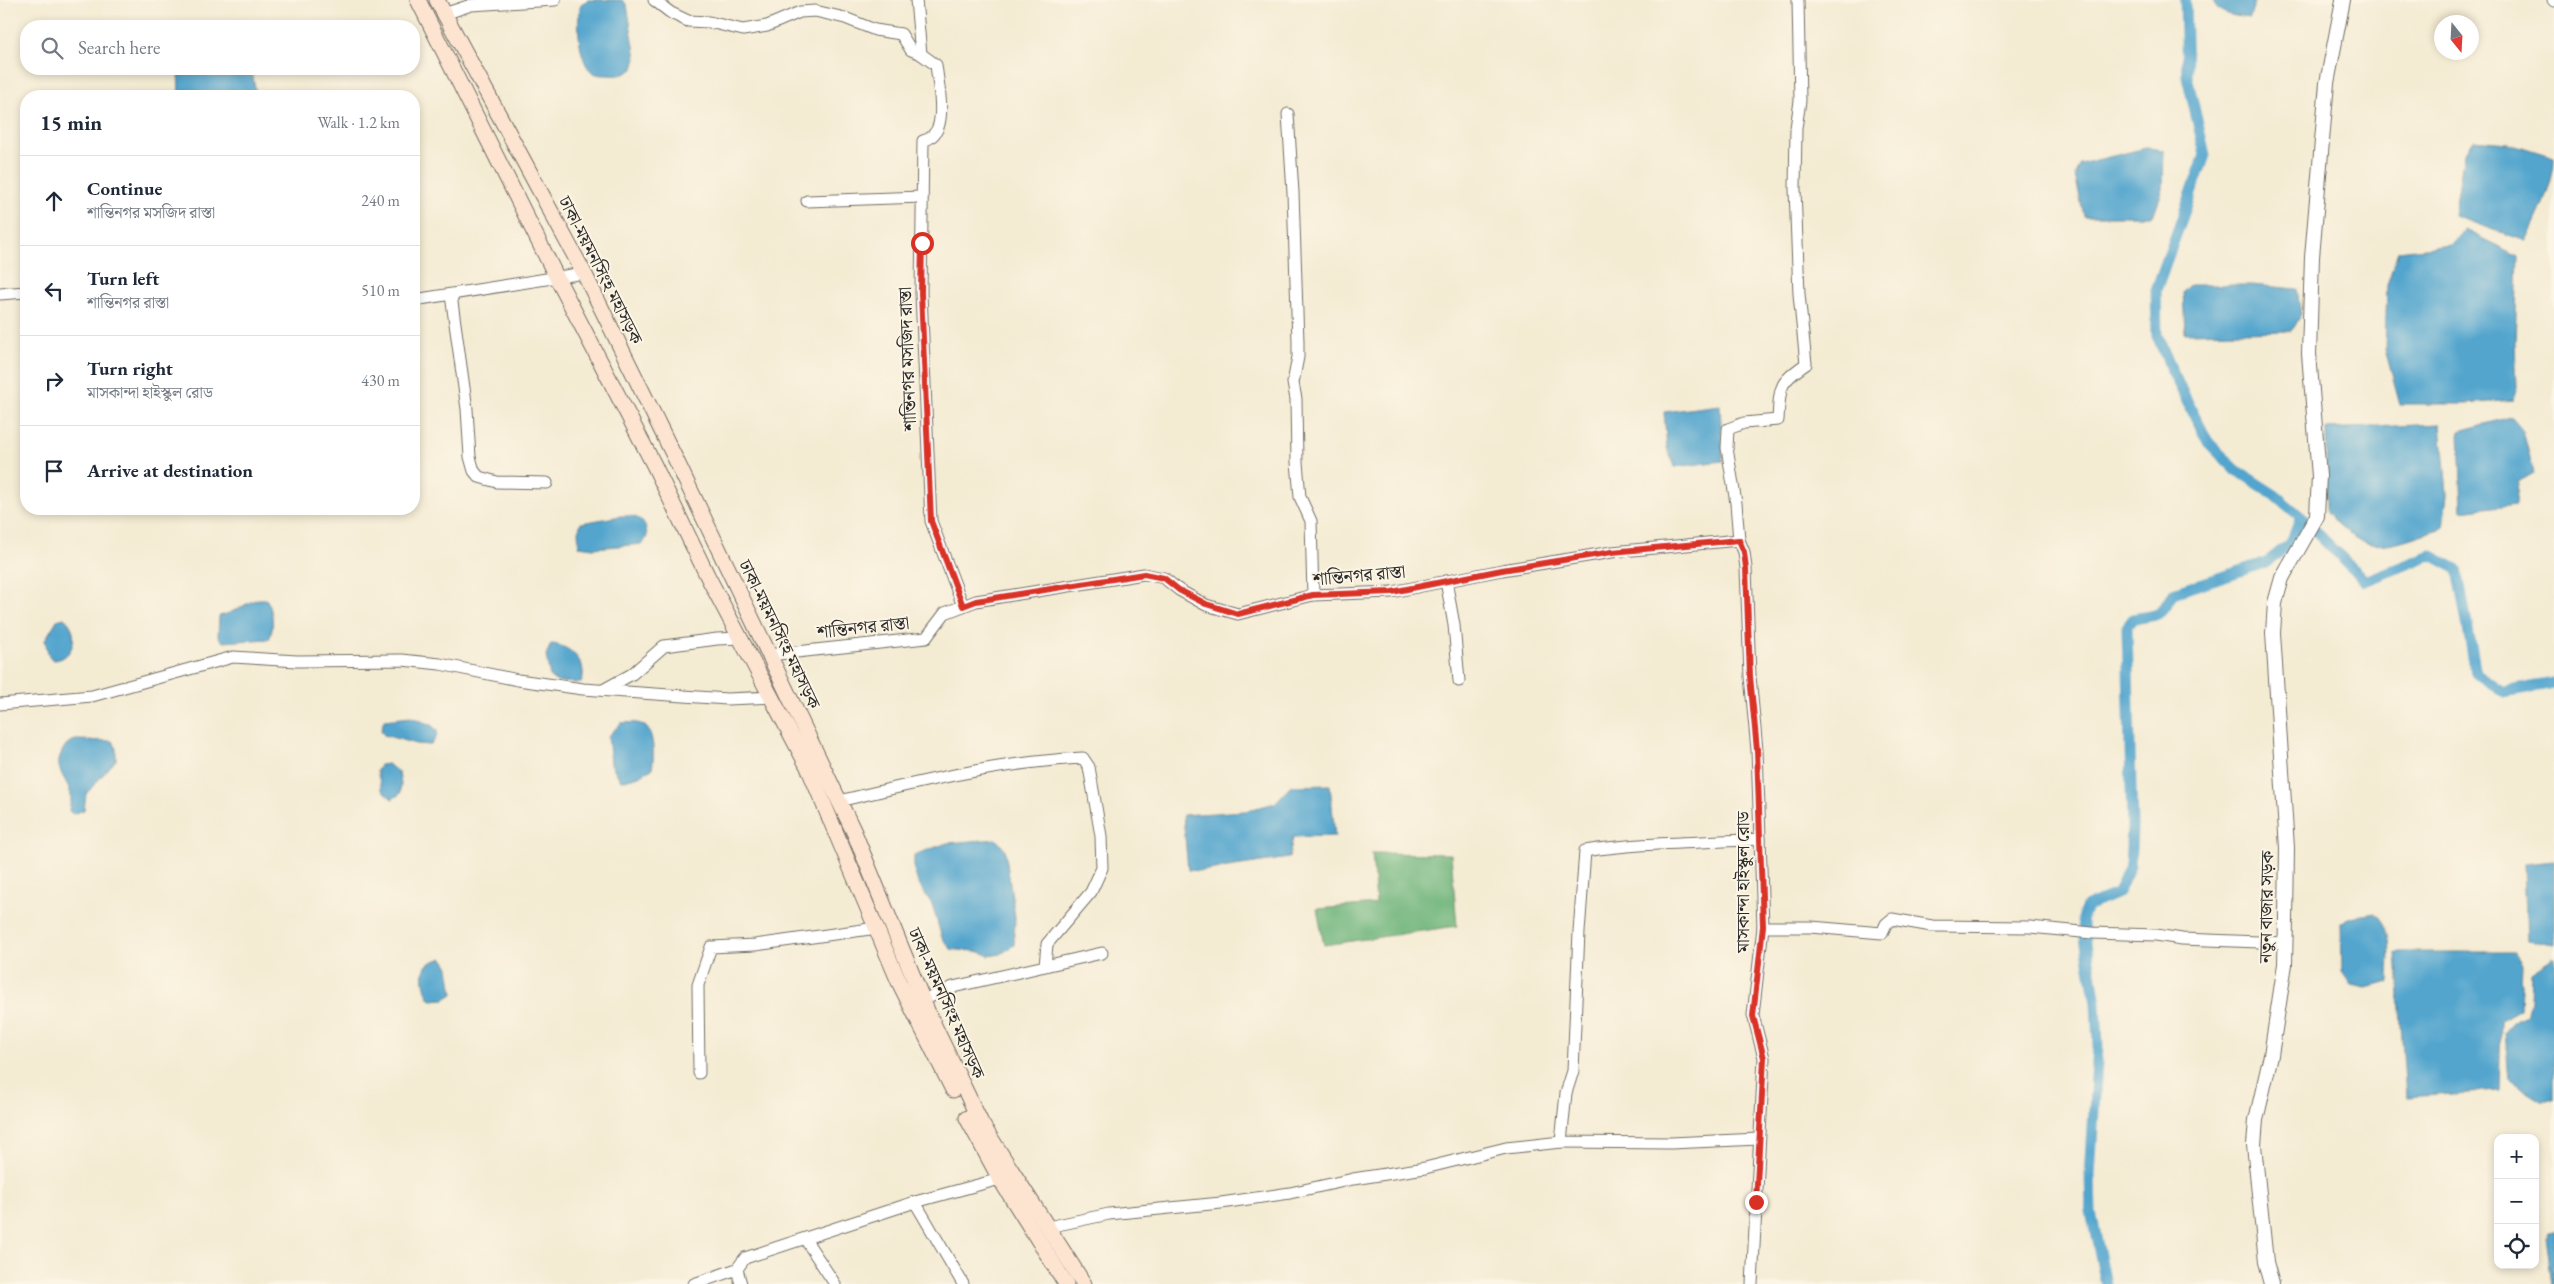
<!DOCTYPE html>
<meta charset="utf-8">
<style>
body{margin:0;font-family:"EB Garamond","Noto Serif Bengali",serif;background:#f6f6f7;color:#1f2937}
.controls{position:absolute;right:15px;bottom:15px;display:grid;overflow:hidden;border-radius:10px;box-shadow:0 2px 8px #0003}
.controls button{width:45px;height:45px;display:grid;place-items:center;padding:0;border:0;border-bottom:1px solid #e0e1e3;background:#fff;color:#1f2937;font:25px sans-serif}
.compass{position:absolute;left:2434px;top:15px;width:45px;height:45px;border-radius:50%;background:#fff;box-shadow:0 2px 8px #0003;rotate:162deg}
.stop{position:absolute;width:15px;height:15px;margin:-11px;border:4px solid #d93025;border-radius:50%;background:#fff}
.stop.end{background:#d93025;border-color:#fff;box-shadow:0 1px 5px #0008}
.list{margin:0;padding:0;list-style:none}
h2{display:flex;justify-content:space-between;align-items:center;height:65px;margin:0;padding:0 20px;font-size:21px}
h2 small{font-size:16px;font-weight:400;color:#747a83}
.list li{display:grid;grid-template-columns:32px 1fr auto;gap:15px;align-items:center;box-sizing:border-box;height:90px;padding:0 20px;border-top:1px solid #e0e1e3}
.list b{display:block;font-size:19px;white-space:nowrap}
.list p{margin:0;font-size:16px;white-space:nowrap;color:#747a83}
.list em{font-size:16px;font-style:normal;color:#747a83}
.icon{flex:none;width:28px;height:28px;fill:none;stroke:currentColor;stroke-width:2;stroke-linecap:round;stroke-linejoin:round}
.map{position:relative;flex:none;width:2554px;height:1284px;overflow:hidden}
.search{position:absolute;background:#fff;box-shadow:0 2px 8px #0003;left:20px;top:20px;width:400px;height:55px;display:flex;align-items:center;gap:12px;box-sizing:border-box;padding:0 18px;border-radius:20px;color:#747a83;font-size:19px}
.panel{position:absolute;background:#fff;box-shadow:0 2px 8px #0003;left:20px;top:90px;width:400px;height:425px;border-radius:20px}
.map>svg:first-child{display:block}
</style>
<div class="map">
<svg width="2554" height="1284" viewBox="0 0 2554 1284">
<rect width="100%" height="100%" fill="#fcf5e5"/>
<filter id="ink" filterUnits="userSpaceOnUse"><feTurbulence type="fractalNoise" baseFrequency=".02" numOctaves="2"/><feDisplacementMap in="SourceGraphic" scale="10" xChannelSelector="R" yChannelSelector="G"/><feConvolveMatrix kernelMatrix="1 2 1 2 8 2 1 2 1" color-interpolation-filters="sRGB"/></filter>
<filter id="wash" filterUnits="userSpaceOnUse"><feTurbulence type="fractalNoise" baseFrequency=".0096" numOctaves="4" result="noise"/><feDisplacementMap in="SourceGraphic" scale="20" xChannelSelector="R" yChannelSelector="G"/><feGaussianBlur stdDeviation="1.12" result="paint"/><feColorMatrix in="noise" values="0 0 0 0 0 0 0 0 0 0 0 0 0 0 0 0 0 1.4 0 .05"/><feComposite in="paint" operator="in"/></filter>
<g filter="url(#wash)">
<rect width="100%" height="100%" fill="#f4ebd3"/>
<path fill="#6cb379" stroke="#4c6f52" d="M1372,853l79,1 6,72 -133,19 -7,-36 59,-5z"/>
<g fill="#53a5ce" stroke="#3f687c">
<path d="M588,0h34l5,5 9,53 -3,11c-9,6 -14,7 -25,6 -6,0 -11,0 -16,-3 -14,-11 -16,-53 -11,-68z"/>
<path d="M2213,0h42l-5,18c-14,-2 -32,-2 -37,-18z"/>
<path d="M178,69h73l6,27h-78z"/>
<path d="M2474,140l35,3 45,14c0,29 -16,58 -28,84l-72,-25 10,-63z"/>
<path d="M2146,148l18,2 -1,39 -10,27h-69l-9,-41 5,-11z"/>
<path d="M2465,230l53,26 -3,88 2,43 -4,13 -47,4h-66l-15,-55 2,-64 11,-34 53,-6z"/>
<path d="M2190,285h62l45,4 4,26 -9,16 -107,2 -2,-41z"/>
<path d="M1720,405l3,56 -49,6 -7,-19 -3,-36z"/>
<path d="M2511,417l12,14 11,42 -16,9 -2,22 -54,7 -3,-80z"/>
<path d="M2441,424l6,70 -4,34c-21,5 -55,22 -76,15 -12,-3 -32,-21 -40,-30l-1,-84z"/>
<path d="M621,516c15,-1 25,3 26,20l-4,8 -50,4 -14,-2 -1,-15 3,-8z"/>
<path d="M258,599h8c7,9 9,29 3,40l-46,3 -5,-6 1,-20c15,-3 25,-12 39,-17z"/>
<path d="M64,618c16,12 11,41 -10,42l-5,-3 -4,-17 12,-20z"/>
<path d="M551,644c18,0 39,20 30,39l-24,-1 -7,-5 -4,-22z"/>
<path d="M411,717l20,8 6,5v6l-6,9 -15,-1 -32,-9 -3,-5 3,-10z"/>
<path d="M621,723c7,0 17,-2 24,3 10,8 9,32 7,43l-13,7 -18,5 -10,-17 -3,-28z"/>
<path d="M76,740l36,1 4,7v12l-30,34 -2,16 -11,4 -4,-3c0,-6 3,-10 2,-16 -3,-16 -19,-26 -9,-43 3,-7 6,-10 14,-12z"/>
<path d="M388,764l11,9 2,11 -1,10 -8,5 -10,-9 -5,-19 3,-6z"/>
<path d="M1330,785l5,51 -42,1 -4,21 -88,13 -13,-1 -5,-55 62,-4 30,-8 16,-17z"/>
<path d="M996,839l9,11 10,67 -1,28 -13,9 -12,2c-12,-8 -25,-4 -38,-7l-9,-11 -10,-34 -14,-21 -4,-14v-14l33,-12z"/>
<path d="M2554,861v84l-27,-4 -3,-77z"/>
<path d="M2375,913c20,15 14,46 14,69l-23,6 -15,-3 -9,-13 -1,-49 9,-6z"/>
<path d="M2396,952h118l8,12 -2,45 -19,11 -2,71 -93,6z"/>
<path d="M2554,957v143h-13l-32,-20 -4,-49 10,-11 11,-5 4,-13 1,-30z"/>
<path d="M443,958l6,9 4,27 -8,5 -14,1c-6,-7 -11,-27 -4,-35 4,-4 11,-5 16,-7z"/>
<path d="M2554,1231v53h-2l-6,-47 2,-5z"/>
</g>
<g fill="none" stroke-linecap="round" stroke-linejoin="round">
<g stroke="#53a5ce" stroke-width="11">
<path d="M2185,0l2,76 18,79 -49,135 1,45 16,38 35,69 27,27 40,26 26,22 64,64 66,-26 26,14 19,104 28,19 50,-9"/>
<path d="M2106,1284l-15,-72 -1,-37 8,-129 -2,-43 -14,-84 5,-13 31,-13 12,-27 2,-38 -5,-201 6,-8c26,-6 25,2 40,-26l94,-31 24,-19 10,-26"/>
</g>
</g>
</g>
<g filter="url(#ink)">
<g fill="none" stroke-linecap="round" stroke-linejoin="round">
<g stroke="#716e66" stroke-width="13">
<g id="minor">
<path d="M654,0l17,13 17,8 21,1 34,8 24,-4 33,-14 15,-1 30,7 30,12 26,4 10,16 10,4"/>
<path d="M916,0l5,54 15,11c2,17 11,58 -3,70 -2,3 -7,5 -10,6l-2,152 10,228 32,85"/>
<path d="M2553,0l1,1"/>
<path d="M444,14l27,-9 84,-5"/>
<path d="M1288,114l5,79 5,149v15l-5,26 3,16 1,63 3,35 11,24 2,74"/>
<path d="M807,201l115,-4"/>
<path d="M0,294l26,-2"/>
<path d="M451,295l16,114 3,48 4,14 5,6 18,5 50,1"/>
<path d="M414,300l170,-27"/>
<path d="M1446,581l8,44 5,56"/>
<path d="M769,655l157,-17 19,-25 31,-12 168,-27 20,4 15,12 27,15 32,9 75,-19 79,-3 110,-22 110,-18 127,-12"/>
<path d="M603,690l29,-16 32,-28 53,-7 24,-1"/>
<path d="M0,704l92,-8 141,-39 64,4 105,-1 38,4 78,16 65,9 144,10 46,-2"/>
<path d="M839,801c80,-19 161,-39 244,-43l6,9 12,69 1,32 -11,24 -44,52 -2,22 -92,21 -30,13"/>
<path d="M1763,927h48l71,6 4,-9 6,-5 40,7 98,1 62,6 64,2 26,4 103,4"/>
<path d="M1045,966l57,-13"/>
<path d="M699,1073l-1,-88 13,-38 44,-2 122,-17"/>
<path d="M1759,1139l-88,4 -110,-1 5,-49 7,-22 6,-139 6,-81c58,-9 117,-8 175,-12"/>
<path d="M915,1202l48,82"/>
<path d="M1048,1227l61,-13 112,-11 69,-10 63,-14 72,-11 81,-20 55,-6"/>
<path d="M805,1239l30,45"/>
<path d="M737,1269l4,15"/>
<path d="M694,1284l43,-15 8,-11 170,-56 85,-23"/>
<path d="M1752,1284l12,-226 -11,-43 10,-88 -6,-177 -7,-74 -4,-108 -2,-16 -5,-12 -3,-37 -9,-55 1,-19 16,-6 34,-3c2,-33 0,-37 28,-56l-7,-70 -4,-105 1,-61 4,-27 -2,-101"/>
</g>
</g>
<g stroke="#716e66" stroke-width="16">
<path id="tertiary" d="M2272,1284l-6,-22 -12,-117 2,-25 15,-65 14,-91 1,-45 1,-71 -14,-215 2,-30 7,-25 35,-62 2,-40 -10,-122 3,-97 15,-174 16,-83"/>
</g>
<g stroke="#716e66" stroke-width="17">
<g id="secondary">
<path d="M418,0l139,278 97,187 54,112 100,190 91,215 54,108"/>
<path d="M437,0l147,273 92,187 178,372 74,181 53,110 103,161"/>
<path d="M967,1118l33,61 66,105"/>
</g>
</g>
<use href="#minor" stroke="#fff" stroke-width="11"/>
<use href="#tertiary" stroke="#fff" stroke-width="14"/>
<use href="#secondary" stroke="#fde4d1" stroke-width="15"/>
</g>
</g>
<g fill="none" stroke-linecap="round" stroke-linejoin="round" filter="url(#ink)">
<path stroke="#d93025" stroke-width="6" d="M922,243l-1,50 10,228 32,85 13,-5 168,-27 20,4 15,12 27,14 32,10 75,-19 79,-3 110,-22 110,-18 127,-12 5,12 2,16 4,108 7,74 6,176 -10,90 11,42 -8,144"/>
</g>
<g text-anchor="middle" dominant-baseline="central" stroke-width="4" stroke-linejoin="round" paint-order="stroke">
<g font-size="18" fill="#2b2b2b" stroke="#fcf5e5">
<text transform="translate(601 270) rotate(63)">ঢাকা-ময়মনসিংহ মহাসড়ক</text>
<text transform="translate(907 359) rotate(-92)">শান্তিনগর মসজিদ রাস্তা</text>
<text transform="translate(1359 575) rotate(-5)">শান্তিনগর রাস্তা</text>
<text transform="translate(863 627) rotate(-6)">শান্তিনগর রাস্তা</text>
<text transform="translate(780 634) rotate(64)">ঢাকা-ময়মনসিংহ মহাসড়ক</text>
<text transform="translate(1742 882) rotate(-90)">মাসকান্দা হাইস্কুল রোড</text>
<text transform="translate(2266 907) rotate(-89)">নতুন বাজার সড়ক</text>
<text transform="translate(947 1003) rotate(66)">ঢাকা-ময়মনসিংহ মহাসড়ক</text>
</g>
</g>
</svg>
<div class="controls">
<button>+</button>
<button>−</button>
<button><svg class="icon" aria-label="locate" viewBox="0 0 24 24"><circle cx="12" cy="12" r="6"/><path d="M12 2v4M12 18v4M2 12h4M18 12h4"/></svg></button>
</div>
<svg class="compass" viewBox="-18 -18 36 36"><path d="M0-13l5 13h-10z" fill="#e53935"/><path d="M0 13l5-13h-10z" fill="#747a83"/></svg>
<div class="stop" style="left:922px;top:243px"></div>
<div class="stop end" style="left:1756px;top:1202px"></div>
<div class="search"><svg class="icon" aria-label="search" viewBox="0 0 24 24"><circle cx="10" cy="10" r="6"/><path d="M15 15l6 6"/></svg>Search here</div>
<section class="panel">
<h2>15 min<small>Walk · 1.2 km</small></h2>
<ul class="list">
<li><svg class="icon" aria-label="ahead" viewBox="0 0 24 24"><path d="M12 20V5M6 11l6-6 6 6"/></svg><div><b>Continue</b><p>শান্তিনগর মসজিদ রাস্তা</p></div><em>240 m</em></li>
<li><svg class="icon" aria-label="left" viewBox="0 0 24 24"><path d="M17 20v-9H6M10 6l-5 5 5 5"/></svg><div><b>Turn left</b><p>শান্তিনগর রাস্তা</p></div><em>510 m</em></li>
<li><svg class="icon" aria-label="right" viewBox="0 0 24 24"><path d="M7 20v-9h11M14 6l5 5-5 5"/></svg><div><b>Turn right</b><p>মাসকান্দা হাইস্কুল রোড</p></div><em>430 m</em></li>
<li><svg class="icon" aria-label="arrive" viewBox="0 0 24 24"><path d="M6 21V4h12l-3 4 3 4H6"/></svg><div><b>Arrive at destination</b></div></li>
</ul>
</section>
</div>
